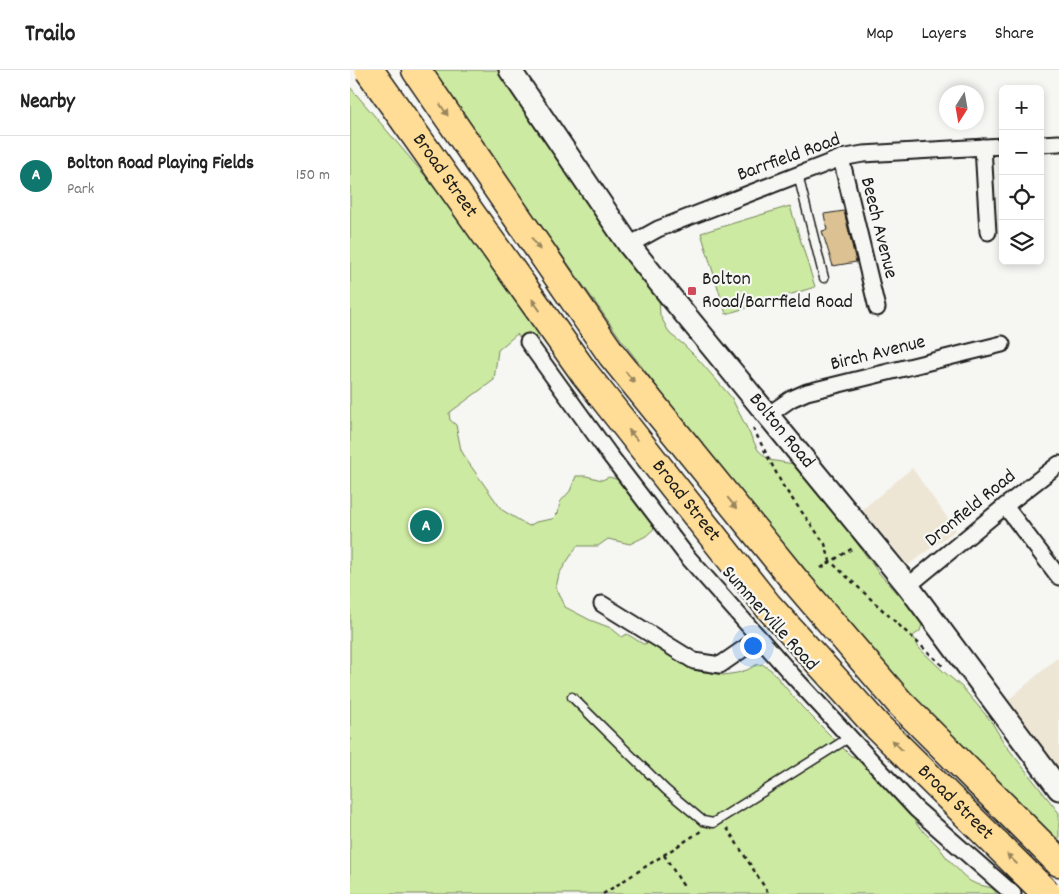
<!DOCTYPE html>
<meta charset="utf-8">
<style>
body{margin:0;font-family:Dekko,sans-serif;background:#f6f6f6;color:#222}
.controls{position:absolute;right:15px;top:15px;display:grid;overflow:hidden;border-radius:8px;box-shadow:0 2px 8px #0003}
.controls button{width:45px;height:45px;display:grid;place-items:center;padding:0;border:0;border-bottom:1px solid #e0e0e0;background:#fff;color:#222;font:25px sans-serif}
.compass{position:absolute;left:589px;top:15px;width:45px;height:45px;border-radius:50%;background:#fff;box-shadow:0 2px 8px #0003;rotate:191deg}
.you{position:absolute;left:402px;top:575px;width:18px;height:18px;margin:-12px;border:4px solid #fff;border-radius:50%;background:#1a73e8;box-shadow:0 0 0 8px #1a73e833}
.badge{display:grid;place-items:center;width:32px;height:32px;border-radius:50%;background:#0f766e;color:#fff;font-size:16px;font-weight:700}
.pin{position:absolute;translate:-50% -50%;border:2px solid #fff;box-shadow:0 1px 5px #0006}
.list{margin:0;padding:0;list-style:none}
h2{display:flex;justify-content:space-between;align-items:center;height:65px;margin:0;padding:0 20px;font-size:21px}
h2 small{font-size:16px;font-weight:400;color:#767676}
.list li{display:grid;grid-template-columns:32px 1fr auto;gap:15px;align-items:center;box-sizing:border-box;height:80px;padding:0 20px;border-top:1px solid #e0e0e0}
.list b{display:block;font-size:19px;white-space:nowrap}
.list p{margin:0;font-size:16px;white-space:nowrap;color:#767676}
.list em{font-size:16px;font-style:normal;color:#767676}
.icon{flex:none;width:28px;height:28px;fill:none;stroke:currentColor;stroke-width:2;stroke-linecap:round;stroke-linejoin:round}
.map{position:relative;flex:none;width:709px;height:824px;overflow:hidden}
header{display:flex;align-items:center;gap:30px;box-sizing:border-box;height:70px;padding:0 25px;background:#fff;border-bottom:1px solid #e0e0e0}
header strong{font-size:24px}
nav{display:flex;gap:28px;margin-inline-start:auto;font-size:18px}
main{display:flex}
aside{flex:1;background:#fff}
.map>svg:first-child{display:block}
</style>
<header>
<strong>Trailo</strong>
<nav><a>Map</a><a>Layers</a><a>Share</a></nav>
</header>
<main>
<aside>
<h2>Nearby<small></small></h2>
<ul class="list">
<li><span class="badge">A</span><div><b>Bolton Road Playing Fields</b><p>Park</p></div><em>150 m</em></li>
</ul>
</aside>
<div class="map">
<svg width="709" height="824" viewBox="0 0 709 824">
<rect width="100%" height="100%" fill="#f6f6f2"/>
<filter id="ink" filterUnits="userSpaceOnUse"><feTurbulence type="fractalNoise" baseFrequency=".02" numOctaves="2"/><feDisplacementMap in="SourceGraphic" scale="10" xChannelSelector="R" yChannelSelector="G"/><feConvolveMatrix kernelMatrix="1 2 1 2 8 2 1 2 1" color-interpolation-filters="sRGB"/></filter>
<g filter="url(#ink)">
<g fill="#eee6d5">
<path d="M562,398l44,62 -48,35 -46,-55z"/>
<path d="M707,588l2,2v112l-52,-71z"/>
</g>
<g fill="#cceaa1" stroke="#74835e">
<path d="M82,0h66l105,153 56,74 1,18 10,19 13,10 15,15 33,38 27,53 11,10 25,4 22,24 31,39 7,12 24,33 45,49 -3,10 -7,5 6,12 24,23 19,16 29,34 13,22 55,70v31l-100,-97 -114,-119 -44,-64 -27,-24 -151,-198z"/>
<path d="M0,17l77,91 106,138 9,19 -7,6 -14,-2 -4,-5 -19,16 -4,30 -45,33 1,7 6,5 5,25 7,12 34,48 27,16 7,-4 16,-3 6,-6 2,-11 10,-11 6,-15h10l16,4 7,-3 14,4 35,44 -12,11 -16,8 -22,-5 -10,7h-21l-18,28 -3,14 5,9 4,10 25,13 21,8 11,9 5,-3 16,10 6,-1 49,28 25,4 14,-2 10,-3 11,-6 2,1 2,-1 9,6 31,37 49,49 4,1 14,12 35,32 14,25 20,20 9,12 16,17 7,6 6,3 16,4 5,6h-647z"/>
<path d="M440,136l25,81 -89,27 -25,-81z"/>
</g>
<path fill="#dcc292" stroke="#1c1c1c" d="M494,141l12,51 -23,4 -11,-35 5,-1 -3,-16z"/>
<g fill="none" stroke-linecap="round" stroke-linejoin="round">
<g stroke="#1c1c1c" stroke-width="11">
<g id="lane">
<path d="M448,105l26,103"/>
<path d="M222,627l94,93 37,31 10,2 137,-86"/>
</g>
</g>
<g stroke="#1c1c1c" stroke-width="19">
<g id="street">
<path d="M690,74l19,-1"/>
<path d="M633,77l5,85"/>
<path d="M491,88l36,150"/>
<path d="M279,175l29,-16 183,-71 22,-4 140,-8"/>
<path d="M178,272l81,112 77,101 107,121 123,133 97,85"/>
<path d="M418,345l23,-16 16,-7 195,-48"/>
<path d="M655,436l54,71"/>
<path d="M558,516l97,-80 54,-42"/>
<path d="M252,534l92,57 26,4 39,-27"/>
</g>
</g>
<g stroke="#1c1c1c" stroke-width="25">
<g id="secondary">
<path id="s1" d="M160,0l119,175 32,40 247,301 151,203"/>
</g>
</g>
<g stroke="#1c1c1c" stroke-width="31">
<path id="highway" d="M66,0l196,285 180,222 108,126 159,159"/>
</g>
<g stroke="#1c1c1c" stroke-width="2.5" stroke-dasharray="4 4" stroke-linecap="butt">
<path d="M403,358l30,58 42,58 5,17 115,107"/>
<path d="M471,498l32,-20"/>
<path d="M377,758l42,66"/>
<path d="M314,785l20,32"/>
<path d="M253,824l98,-63"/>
</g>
<use href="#lane" stroke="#f6f6f2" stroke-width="8"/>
<use href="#street" stroke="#f6f6f2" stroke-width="15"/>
<use href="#secondary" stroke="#f6f6f2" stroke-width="21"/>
<use href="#highway" stroke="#ffdd96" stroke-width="28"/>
<g stroke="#1c1c1c" stroke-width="31" stroke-linecap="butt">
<g id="highway-bridge">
<path id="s2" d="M19,0l216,304 183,232 108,119 171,169"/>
</g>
</g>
<use href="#highway-bridge" stroke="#ffdd96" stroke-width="28"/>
</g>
<defs><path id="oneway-solid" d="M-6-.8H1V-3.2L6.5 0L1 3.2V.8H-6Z" transform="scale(1.25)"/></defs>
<g fill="#99865f">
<use href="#oneway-solid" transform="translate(94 40) rotate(56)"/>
<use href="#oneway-solid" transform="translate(186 174) rotate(56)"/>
<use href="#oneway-solid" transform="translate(186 235) rotate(-125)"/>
<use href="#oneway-solid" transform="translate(280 307) rotate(51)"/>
<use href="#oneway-solid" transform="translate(283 365) rotate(-129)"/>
<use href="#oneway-solid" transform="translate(382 433) rotate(51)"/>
<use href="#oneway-solid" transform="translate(547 675) rotate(-135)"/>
<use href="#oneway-solid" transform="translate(662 789) rotate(-135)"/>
</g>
</g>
<rect fill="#d1495b" stroke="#f6f6f2" stroke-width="2" x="337" y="216" width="10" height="10" rx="2.5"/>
<g text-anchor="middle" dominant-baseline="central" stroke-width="4.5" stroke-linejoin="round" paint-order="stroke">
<g font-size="20" fill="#1c1c1c" stroke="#f6f6f2">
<text transform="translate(439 88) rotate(-20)">Barrfield Road</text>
<text stroke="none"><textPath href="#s2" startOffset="130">Broad Street</textPath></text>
<text transform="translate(528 158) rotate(76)">Beech Avenue</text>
<text transform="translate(528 284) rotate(-14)">Birch Avenue</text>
<text stroke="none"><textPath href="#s1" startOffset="452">Bolton Road</textPath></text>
<text stroke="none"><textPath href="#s2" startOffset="535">Broad Street</textPath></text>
<text transform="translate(621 439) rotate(-39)">Dronfield Road</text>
<text transform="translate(419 549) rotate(48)">Summerville Road</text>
<text stroke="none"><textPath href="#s2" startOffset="940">Broad Street</textPath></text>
</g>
<g font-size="20" fill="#1c1c1c" stroke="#f6f6f2" text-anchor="start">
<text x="352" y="210">Bolton<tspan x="352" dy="23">Road/Barrfield Road</tspan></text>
</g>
</g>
</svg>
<div class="controls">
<button>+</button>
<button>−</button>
<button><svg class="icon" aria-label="locate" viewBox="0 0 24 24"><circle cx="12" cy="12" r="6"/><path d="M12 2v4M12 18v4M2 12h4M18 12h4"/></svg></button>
<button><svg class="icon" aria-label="layers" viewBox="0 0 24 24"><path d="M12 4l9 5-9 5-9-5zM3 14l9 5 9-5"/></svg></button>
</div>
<svg class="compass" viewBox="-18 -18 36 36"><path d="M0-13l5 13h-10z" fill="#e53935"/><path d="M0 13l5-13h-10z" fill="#767676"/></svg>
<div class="you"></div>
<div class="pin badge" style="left:76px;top:456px">A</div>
</div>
</main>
